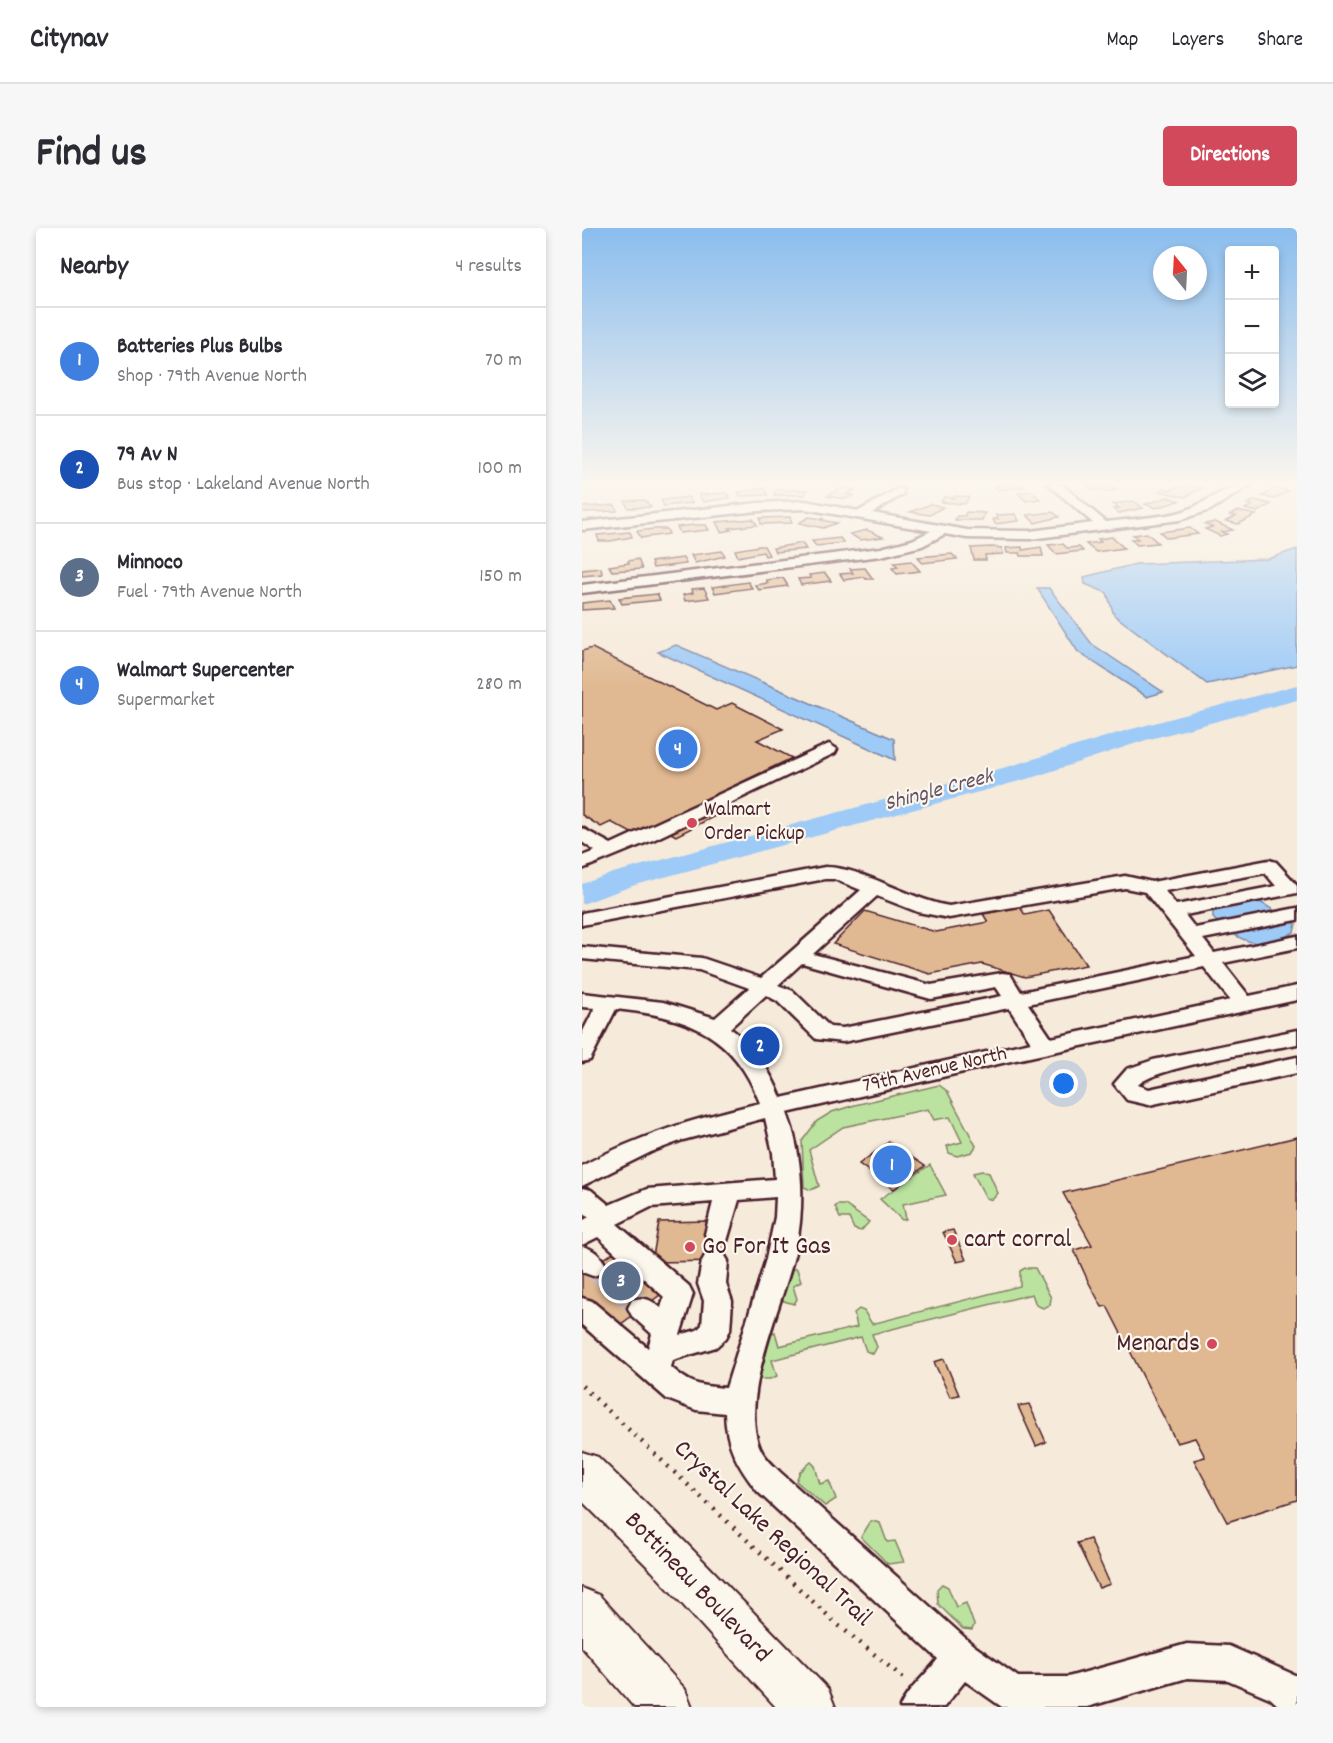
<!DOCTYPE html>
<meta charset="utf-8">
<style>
body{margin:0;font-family:Dekko,sans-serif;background:#f7f7f7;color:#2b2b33}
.controls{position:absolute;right:18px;top:18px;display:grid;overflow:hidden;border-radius:6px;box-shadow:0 3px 9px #0003}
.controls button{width:54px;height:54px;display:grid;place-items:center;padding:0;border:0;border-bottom:2px solid #e1e1e2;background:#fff;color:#2b2b33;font:30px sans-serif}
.compass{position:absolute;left:571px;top:18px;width:54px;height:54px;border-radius:50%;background:#fff;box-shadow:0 3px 9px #0003;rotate:342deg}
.you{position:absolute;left:482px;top:856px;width:21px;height:21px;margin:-15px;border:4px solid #fff;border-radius:50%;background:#1a73e8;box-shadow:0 0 0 9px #1a73e833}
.badge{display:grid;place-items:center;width:39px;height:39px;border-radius:50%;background:#d1495b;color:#fff;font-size:20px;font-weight:700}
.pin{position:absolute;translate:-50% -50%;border:3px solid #fff;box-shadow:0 2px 6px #0006}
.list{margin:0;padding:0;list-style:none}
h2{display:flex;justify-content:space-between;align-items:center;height:78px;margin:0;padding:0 24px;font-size:26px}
h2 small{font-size:20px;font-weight:400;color:#7c7c81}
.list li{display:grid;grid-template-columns:39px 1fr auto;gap:18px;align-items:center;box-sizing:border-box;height:108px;padding:0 24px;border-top:2px solid #e1e1e2}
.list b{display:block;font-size:22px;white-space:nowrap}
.list p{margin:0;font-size:20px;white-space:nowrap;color:#7c7c81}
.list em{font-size:20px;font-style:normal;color:#7c7c81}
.icon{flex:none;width:33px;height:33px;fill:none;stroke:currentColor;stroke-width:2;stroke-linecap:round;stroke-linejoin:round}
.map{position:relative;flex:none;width:715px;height:1479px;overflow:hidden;border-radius:6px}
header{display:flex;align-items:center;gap:36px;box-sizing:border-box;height:84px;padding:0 30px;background:#fff;border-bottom:2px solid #e1e1e2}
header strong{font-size:28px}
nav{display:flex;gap:33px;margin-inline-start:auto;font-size:21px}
.intro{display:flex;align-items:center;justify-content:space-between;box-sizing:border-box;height:144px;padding:0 36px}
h1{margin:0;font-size:42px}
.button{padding:15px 27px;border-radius:6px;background:#d1495b;color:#fff;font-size:21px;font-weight:700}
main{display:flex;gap:36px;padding:0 36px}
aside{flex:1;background:#fff;border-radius:6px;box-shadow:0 3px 9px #0003}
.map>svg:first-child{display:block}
</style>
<header>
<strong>Citynav</strong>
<nav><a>Map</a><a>Layers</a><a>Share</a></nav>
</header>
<div class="intro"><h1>Find us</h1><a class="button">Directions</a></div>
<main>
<aside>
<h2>Nearby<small>4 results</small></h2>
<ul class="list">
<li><span class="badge" style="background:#3f7fe0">1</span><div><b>Batteries Plus Bulbs</b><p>Shop · 79th Avenue North</p></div><em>70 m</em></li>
<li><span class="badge" style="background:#1a4fb4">2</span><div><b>79 Av N</b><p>Bus stop · Lakeland Avenue North</p></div><em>100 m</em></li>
<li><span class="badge" style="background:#5c6f8a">3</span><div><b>Minnoco</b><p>Fuel · 79th Avenue North</p></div><em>150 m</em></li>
<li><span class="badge" style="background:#3f7fe0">4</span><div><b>Walmart Supercenter</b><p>Supermarket</p></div><em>280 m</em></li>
</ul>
</aside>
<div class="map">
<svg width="715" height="1479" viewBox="0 0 715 1479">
<rect width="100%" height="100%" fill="#f6eada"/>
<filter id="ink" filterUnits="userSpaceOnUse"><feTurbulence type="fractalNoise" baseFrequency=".0167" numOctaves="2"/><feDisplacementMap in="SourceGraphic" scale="12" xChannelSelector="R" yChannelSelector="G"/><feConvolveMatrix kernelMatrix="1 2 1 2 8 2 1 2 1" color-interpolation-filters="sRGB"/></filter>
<g filter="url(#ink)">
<g fill="#bbe39f" stroke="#828165" stroke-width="1.5">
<path d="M357,857l8,6 29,55 -4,6 -15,4 -8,-3 -2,-7 15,-4 -12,-25 -16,3 -6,-11 -85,18 -34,23 10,36 -8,4 -7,-3 -2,-46 15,-20 15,-9 23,-7z"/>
<path d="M348,937l16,30 -43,9 3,15 -4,1 -22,-21z"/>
<path d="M400,943l7,2 9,20 -6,7 -6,-2 -13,-25z"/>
<path d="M255,977h8l24,17 -8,9 -7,-2 -5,-11h-9l-5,-11z"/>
<path d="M443,1040h10l16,30 -1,7 -7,3 -7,-3 -4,-11 -160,40 5,13 -4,7 -7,-3 -5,-14 -89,23 5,16 -7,3h-11l-2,-11 10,-33 8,-3 4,14 78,-19 -3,-14 5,-4 5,2 8,13 148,-38v-15z"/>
<path d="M210,1041h5l4,13 -8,4 4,13 -3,5 -10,-3 -4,-5 7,-23z"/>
<path d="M229,1234l4,4 5,18 9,-3 7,18 -11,7 -29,-25 4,-9z"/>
<path d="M289,1293l9,2 7,19 8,-1 9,21 -16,2 -27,-27z"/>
<path d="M360,1356l6,3 8,20 10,-4 8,22 -2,5 -9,-1 -25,-25 -1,-15z"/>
</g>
<g fill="#9dcaf7" stroke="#7c86a5" stroke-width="1.5">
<path d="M715,321v116l-90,19 -93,-69 -7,-22 -22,-9 -1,-7 52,-13 132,-5z"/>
<path d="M455,360h12l43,56 71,48 -16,5 -69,-45z"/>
<path d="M94,417l218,94 1,21 -237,-108z"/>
<path d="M646,666l21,1 47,29 -2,8c-32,20 -55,11 -81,-14v-16z"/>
</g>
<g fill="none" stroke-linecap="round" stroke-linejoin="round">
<path fill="#9dcaf7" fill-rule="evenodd" d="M715,457v15l-151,40 -112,37 -399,108 -53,19v-20l31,-11 401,-108 114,-35z"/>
</g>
<g fill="#e0b891" stroke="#4a1f2b" stroke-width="1.5">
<path d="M416,256h24l4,3 -28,3 -4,-3 7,-1z"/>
<path d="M528,256l8,6 -14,2 -3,-3 -9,1 -4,-4z"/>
<path d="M602,256l18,4 -17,9 -26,-6 4,-3 8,2z"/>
<path d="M261,259l12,3 -8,4 7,1 -9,4 -18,-3z"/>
<path d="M182,260l4,7 -28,1 -2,-4z"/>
<path d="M694,260l12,3 -14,8 -12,-3z"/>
<path d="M194,262h31l-2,5h-31z"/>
<path d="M449,263l9,8 -14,2 -8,-8z"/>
<path d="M145,265l3,5 -27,4 -4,-7z"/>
<path d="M373,268l14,1 -4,7 -24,-2 3,-5 10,1z"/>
<path d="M107,269l3,6 -28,3 -3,-6z"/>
<path d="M586,269l11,4 -23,7 -11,-4z"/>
<path d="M62,272l7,7 -23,1 -3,-7z"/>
<path d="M673,272l16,4 -14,8 -12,-3 7,-4 -5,-1z"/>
<path d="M552,273l9,7 -24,5 -6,-4 6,-1 -6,-4z"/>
<path d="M349,276l12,3 -13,8 -20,-3z"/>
<path d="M33,277l2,6 -34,1 -1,-2v-3z"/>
<path d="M656,283l18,4 -18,9 -12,-3 10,-5 -6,-1z"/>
<path d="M384,284l19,1 -3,7h-27l2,-4h8z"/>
<path d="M471,284l6,5 -24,6 -8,-8z"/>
<path d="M433,286l4,7 -24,3 -2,-5h5l-2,-4z"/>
<path d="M208,289l2,6 -31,1 -1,-6z"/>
<path d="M227,289l14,2 -2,1 16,3 -14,5 -24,-5z"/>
<path d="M171,291l4,6 -28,3 2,2 -10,2 -5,-10z"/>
<path d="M633,294l18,8 -11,2 5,2 -7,2 -15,-7 7,-2 -7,-3z"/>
<path d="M111,297h13l3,5 -29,3 -3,-6z"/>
<path d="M608,300l8,6 -31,4 -7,-6z"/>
<path d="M72,301h13l2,5 -28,4 -4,-7z"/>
<path d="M285,302l16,7 -23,3 -10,-6z"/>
<path d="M48,304l2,5 -22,4h-11l-2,-6z"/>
<path d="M565,305l11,10 -21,2 -6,-6h7l-5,-4z"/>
<path d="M530,309l12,11 -28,4 -10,-8 15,-2 -3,-3z"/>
<path d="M258,310l4,5 -28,3 -4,-5z"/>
<path d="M220,315l4,6 -31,3 -2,-4z"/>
<path d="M481,316l4,4 12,-1 4,4 -27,3 -8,-9z"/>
<path d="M177,318h5l5,9 -4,1 -2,-4 -25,5 -3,-7z"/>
<path d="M409,319l11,1 1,6 -18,1 1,5h-12l-3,-12z"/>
<path d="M440,319v3l19,-3 2,9h-22l-1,-3h-13l-1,-5z"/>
<path d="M140,323l3,5 -30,7 -4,-8z"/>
<path d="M370,326l5,5 -35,4 -4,-6z"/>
<path d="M101,330l3,6 -33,4 -2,-6z"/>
<path d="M56,331l4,10 -30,2 -3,-5 20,-3 -1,-2z"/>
<path d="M329,333l9,10 -23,3 -5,-6 6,-1 -4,-4z"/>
<path d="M19,340l1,6 -20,2v-6z"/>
<path d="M283,340l8,11h-7l-2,-2 -20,3 -4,-6 13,-1 -3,-4z"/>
<path d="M243,345l6,8 -30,4 -3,-6 13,-1 -2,-3z"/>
<path d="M201,350l5,8 -29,4 -4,-5 13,-2 -2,-3z"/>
<path d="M166,354l4,6 -37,5 -3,-6z"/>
<path d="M122,360l5,10 -24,3 -2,-6 10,-2 -1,-4z"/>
<path d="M75,366l3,6 -38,4 -3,-6z"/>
<path d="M28,372l4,8 -32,2v-7z"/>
<path d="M10,420l124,62 16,-7 51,26 -26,11 35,18 -159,76 -22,-12 -10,5 -19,-12v-164z"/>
<path d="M127,583l8,4 -41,21 -9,-5z"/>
<path d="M438,679l5,8 24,-5 37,55 -61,12 -43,-13 -52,10 -97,-30 32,-33 71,21 52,-10 -5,-8z"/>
<path d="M715,909v363l-70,22 -33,-62 11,-3 -10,-19 -18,5 -70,-137 -5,1 -14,-26 -14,-31 18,-5 -29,-52z"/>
<path d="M307,914l36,24 -31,23 -35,-25z"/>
<path d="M129,993l17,13 -4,27 -72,1 7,-40z"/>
<path d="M371,1002l13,30 -9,2 -14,-30z"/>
<path d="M38,1020l48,41 -51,38 -35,-31v-22z"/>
<path d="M362,1131l15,36 -9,2 -16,-35z"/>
<path d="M447,1176l17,38 -10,4 -18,-40z"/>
<path d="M508,1311l20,45 -11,4 -22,-45z"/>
</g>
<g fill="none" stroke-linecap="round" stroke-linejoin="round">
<path stroke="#d4c1b7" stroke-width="26" stroke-dasharray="26 13" stroke-linecap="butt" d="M11,1038l49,42"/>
<g stroke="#4a1f2b" stroke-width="5">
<g id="minor">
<path d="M466,256h13l45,38c24,-3 48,-4 71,-9 27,-6 48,-30 75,-29l-42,26 -30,10 -150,19 -63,-1 -22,-4 -23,12 -41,10 -299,37v-8l299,-37 31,-8 19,-9 -126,-22 -47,2 -176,19v-8l176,-19 47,-2 54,10 40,-23 4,2v4l-31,19 95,17 63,1 63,-8z"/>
<path d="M247,516l8,5 -2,4 -180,86 -73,30v-13l13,-5 -13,-9v-14l29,16z"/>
<path d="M687,632l7,2 21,23v8l-112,22 10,13 102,-20v12l-94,19 11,14 83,-17v12l-74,15 26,33 48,-10v14l-286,61 -224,52c16,42 18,92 9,135 -12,55 -58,149 -36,200 4,9 13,17 20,24l193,173 45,32h50l119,-33 42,2 68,30v31h-17l-10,-9 -42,-18 -41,-2 -100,29h-85l-37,-26 -21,26h-44c8,-18 26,-32 38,-48l-180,-167c-20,-25 -32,-46 -33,-79l-29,-3 -29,-11 -85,-74v-27l10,3 56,47 4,-14 -20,-18 -4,-8 4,-8c13,-4 19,0 29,8l3,-11 -66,-60 -16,8v-24l7,-4 -7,-6v-23l9,2 18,15 38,-16 128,-10 -2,-26 -8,-35 -82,22 -32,12 -69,34v-20c56,-31 116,-48 178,-63 -26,-70 -75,-87 -144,-94l-26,51 -8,2v-29l13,-25 -13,-1v-14l81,9 52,16 34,-30 -50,-18 -117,-11v-12l120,11 59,20 100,-88 -27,-11h-9l-243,46v-12l243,-46c37,0 83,32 124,39l176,-30 27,6zM683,645l11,13 -100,19 -11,-14zM543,660l20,4 51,64 -175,36 -11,-18 -8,-1 -71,12 -118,-31 64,-58 41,16 31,6zM220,735l129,36 65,-12 6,9 -159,32 -13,-1 -37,-36 -15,-6zM622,739l26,33 -179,38 -23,-34zM184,767l11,6 39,38 27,3 166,-34 22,34 -250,56c-10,-26 -28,-54 -51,-70zM194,969l-1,20 -9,42 -40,129c-26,-2 -35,-3 -55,-21l2,-7 43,-13 10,-9 4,-8 2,-29 -6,-17 2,-23 -4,-7 -9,-3 -9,3 -4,7 -4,23 6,17 -2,24 -5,5 -17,5 13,-41 -4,-8 -72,-62 34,-17 62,-5 -8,32 4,7 9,3 9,-3 12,-41z"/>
<path d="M715,802v14c-29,6 -143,23 -159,41l11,4 148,-32v16l-148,32 -22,-5 -13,-16 13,-15 26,-9z"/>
<path d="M0,1018c11,3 19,9 24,20l-4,7 -9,3 -11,-4z"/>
</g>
</g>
<g stroke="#4a1f2b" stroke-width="4">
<g id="highway">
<path d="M0,1224l16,5 86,84 144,148 7,18h-59l-124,-136 -70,-70z"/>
<path d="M0,1360l17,7 86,94 7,18h-58l-52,-60z"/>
</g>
</g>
<path stroke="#4a1f2b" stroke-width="4.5" stroke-dasharray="2 7" stroke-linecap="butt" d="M0,1158l255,238 70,57"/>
<use href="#minor" fill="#fbf7ec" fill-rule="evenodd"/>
<use href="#highway" fill="#fbf7ec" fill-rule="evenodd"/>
</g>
</g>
<linearGradient id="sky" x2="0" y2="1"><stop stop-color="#8abdee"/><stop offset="0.55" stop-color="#fbf6ee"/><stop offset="1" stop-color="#fbf6ee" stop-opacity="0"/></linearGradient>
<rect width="715" height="463" fill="url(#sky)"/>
<g fill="#d1495b" stroke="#fbf7ec" stroke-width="2">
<circle cx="110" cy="595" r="6"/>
<circle cx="370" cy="1012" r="6"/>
<circle cx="108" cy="1019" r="6"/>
<circle cx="630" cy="1116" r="6"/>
</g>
<g text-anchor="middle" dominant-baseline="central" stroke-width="4.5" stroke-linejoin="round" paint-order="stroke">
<g font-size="21" fill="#4a1f2b" stroke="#fbf7ec" text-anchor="start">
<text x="122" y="583">Walmart<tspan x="122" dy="24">Order Pickup</tspan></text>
</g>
<g font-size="21" fill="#4a1f2b" stroke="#fbf7ec">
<text transform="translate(353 843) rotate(-13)">79th Avenue North</text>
</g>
<g font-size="22" font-style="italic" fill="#635268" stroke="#fbf7ec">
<text transform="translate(357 563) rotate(-15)">Shingle Creek</text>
</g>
<g font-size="26" fill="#4a1f2b" stroke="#fbf7ec" text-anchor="start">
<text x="382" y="1012">cart corral</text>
<text x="120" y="1019">Go For It Gas</text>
<text x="618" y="1116" text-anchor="end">Menards</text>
</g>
<g font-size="26" fill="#4a1f2b" stroke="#fbf7ec">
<text transform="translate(190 1306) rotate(43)">Crystal Lake Regional Trail</text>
<text transform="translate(115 1360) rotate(46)">Bottineau Boulevard</text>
</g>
</g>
</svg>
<div class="controls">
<button>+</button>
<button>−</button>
<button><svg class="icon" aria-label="layers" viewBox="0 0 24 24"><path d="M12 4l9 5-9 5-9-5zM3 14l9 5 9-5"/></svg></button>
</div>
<svg class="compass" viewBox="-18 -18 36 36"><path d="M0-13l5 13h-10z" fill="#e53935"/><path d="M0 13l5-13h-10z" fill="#7c7c81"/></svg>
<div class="you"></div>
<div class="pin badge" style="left:310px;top:937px;background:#3f7fe0">1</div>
<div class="pin badge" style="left:178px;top:818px;background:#1a4fb4">2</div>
<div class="pin badge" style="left:39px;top:1053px;background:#5c6f8a">3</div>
<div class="pin badge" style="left:96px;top:521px;background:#3f7fe0">4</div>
</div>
</main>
